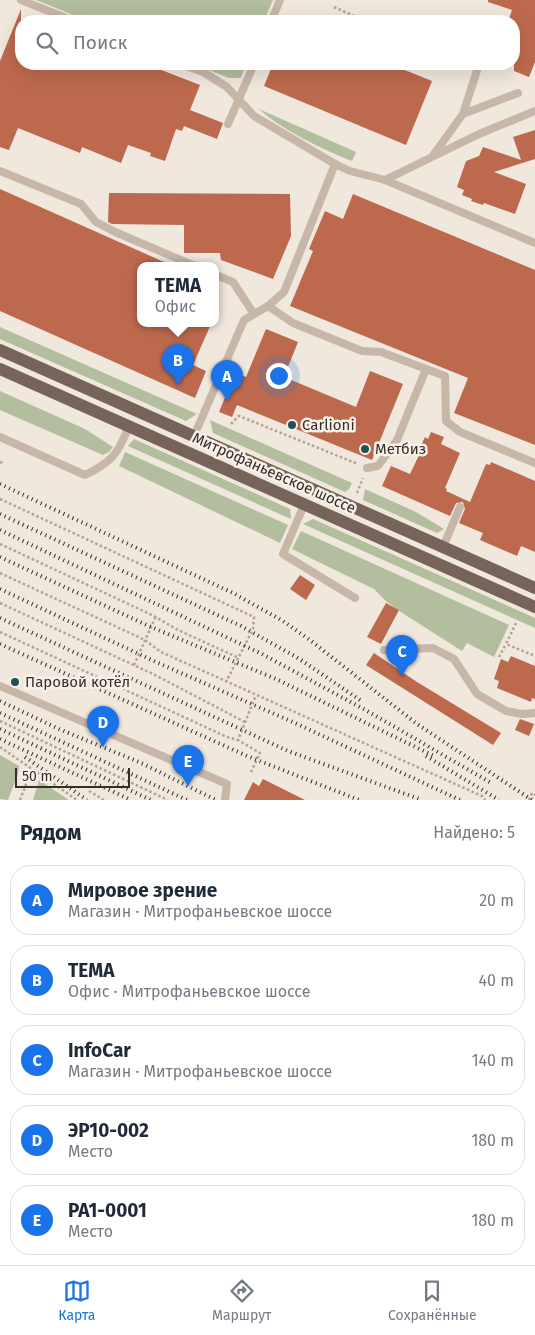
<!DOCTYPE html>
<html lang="ru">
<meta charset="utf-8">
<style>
body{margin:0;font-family:"Fira Sans",sans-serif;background:#f6f6f7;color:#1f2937}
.scale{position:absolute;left:15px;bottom:12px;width:115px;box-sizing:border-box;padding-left:5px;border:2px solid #352d29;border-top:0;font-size:14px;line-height:18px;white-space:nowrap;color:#352d29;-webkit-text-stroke:4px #f8f1e9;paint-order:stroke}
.you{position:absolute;left:278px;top:375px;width:18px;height:18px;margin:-12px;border:4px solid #fff;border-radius:50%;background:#1a73e8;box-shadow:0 0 0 8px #1a73e833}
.badge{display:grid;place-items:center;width:32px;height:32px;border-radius:50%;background:#1a73e8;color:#fff;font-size:16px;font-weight:700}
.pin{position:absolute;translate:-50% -41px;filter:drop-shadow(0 1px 2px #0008)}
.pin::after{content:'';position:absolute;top:26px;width:18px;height:15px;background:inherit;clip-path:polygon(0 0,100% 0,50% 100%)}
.popup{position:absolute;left:137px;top:262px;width:82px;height:65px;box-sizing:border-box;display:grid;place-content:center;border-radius:10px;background:#fff;filter:drop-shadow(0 1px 4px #0005);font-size:16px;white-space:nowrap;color:#747a83}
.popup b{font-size:19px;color:#1f2937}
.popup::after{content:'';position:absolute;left:50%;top:100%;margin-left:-10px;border:10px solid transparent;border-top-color:#fff}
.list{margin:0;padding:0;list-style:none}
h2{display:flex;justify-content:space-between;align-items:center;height:65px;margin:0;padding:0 20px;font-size:21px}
h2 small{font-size:16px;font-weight:400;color:#747a83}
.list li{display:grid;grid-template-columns:32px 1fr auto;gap:15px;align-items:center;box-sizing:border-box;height:70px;margin:0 10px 10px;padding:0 10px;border:1px solid #e0e1e3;border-radius:20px}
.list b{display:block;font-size:19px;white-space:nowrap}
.list p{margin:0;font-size:16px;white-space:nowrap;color:#747a83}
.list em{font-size:16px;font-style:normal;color:#747a83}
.icon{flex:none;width:28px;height:28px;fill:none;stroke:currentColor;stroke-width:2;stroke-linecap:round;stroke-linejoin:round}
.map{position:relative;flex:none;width:535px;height:800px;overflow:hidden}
.search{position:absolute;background:#fff;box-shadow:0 5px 20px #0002;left:15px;right:15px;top:15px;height:55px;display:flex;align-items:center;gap:12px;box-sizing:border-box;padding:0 18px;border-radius:20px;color:#747a83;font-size:19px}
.sheet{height:465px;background:#fff}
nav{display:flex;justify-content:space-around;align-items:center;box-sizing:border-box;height:70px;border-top:1px solid #e0e1e3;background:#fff;font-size:14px;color:#747a83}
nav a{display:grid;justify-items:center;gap:2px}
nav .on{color:#1a73e8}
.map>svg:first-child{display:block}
</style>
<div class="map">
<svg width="535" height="800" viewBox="0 0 535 800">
<rect width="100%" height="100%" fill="#f0e7dd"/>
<g fill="#b3be9e">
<path d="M36,0h237l-9,21h-176z"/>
<path d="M194,64h52l-5,14h-12z"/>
<path d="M259,109l97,43 -4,9c-27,-10 -73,-33 -93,-52z"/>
<path d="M0,327l197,87 -11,7 -186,-82z"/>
<path d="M0,391l85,38 28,18 -4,5 -6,3 -103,-45z"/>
<path d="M210,420l142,63 -3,6 -4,3 -132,-59z"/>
<path d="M134,439l156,70 1,10 -163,-73z"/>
<path d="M125,452l163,73 -8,18 -161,-77z"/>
<path d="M365,489l51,23 28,17 -7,4 -74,-33z"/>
<path d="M313,519l222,99v10l-232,-104z"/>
<path d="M301,531l208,94 -15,32 -27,-14 -5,8 -58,-37 -17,-12 -13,-13 -82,-40z"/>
<path d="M0,755l19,11 -1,8 -10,26 -8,-1z"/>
<path d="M39,780l30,20h-36z"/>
</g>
<g fill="#bd694e">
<path d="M488,0h47v62l-6,15 -15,-6v-50l-5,-2 3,-9 -24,-8z"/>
<path d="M21,9v55h125l54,21 -10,25 33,13 -6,16 -33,-13 -2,5 -6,-2 -11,32 -15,-5 1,-3 -23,-8 -7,18 -39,-16 -2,6 -62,-25 -9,22 -9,-3v-86z"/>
<path d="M273,64h117l42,17 -26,64 -142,-59z"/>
<path d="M535,130v29l-41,13 32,12 -11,30 -31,-11 -1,2 -12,-4 1,-2 -10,-4 2,-5 -7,-3 9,-26 13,-5 4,-9 38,13 -8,-23z"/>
<path d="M0,189l173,77h-33v58h71l-18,41 13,6 -11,27 -195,-87z"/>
<path d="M109,193l181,1 1,42 -18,43 -52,-19 -1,-7h-36v-28l-72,-1 -4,-2z"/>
<path d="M353,194l182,76v175l-81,-32 14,-35 -178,-72 23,-55 -4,-2 16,-38 18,8z"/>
<path d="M266,329l32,13 -14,35 72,30 14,-36 33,13 -31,76 -135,-55 -5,12 -13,-5 16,-39 11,4z"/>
<path d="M431,432l13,5 -3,7 19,9 -15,35 2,1 -1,2 24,11 16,-38 4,1 1,-3 44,19v71l-14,-6 -4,10 -37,-16 3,-7 -24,-10 6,-14 -2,-7 -7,1 -6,13 -68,-30 9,-20 19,8 11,-23 -2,-1 6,-13 3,2z"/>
<path d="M300,575l15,10 -9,15 -16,-11z"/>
<path d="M386,603l13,7 -18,34 -14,-7z"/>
<path d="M374,653l43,29 84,51 -8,12 -127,-80z"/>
<path d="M511,656l24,10v33l-3,-1 -1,4 -34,-14 2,-7 -5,-2 7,-20 7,3z"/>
<path d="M520,719l14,5 -5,12 -14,-6z"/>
<path d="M263,779l42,21h-61l9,-18 6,4z"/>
</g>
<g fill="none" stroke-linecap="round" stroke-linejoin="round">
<g stroke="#b3a194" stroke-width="2.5" stroke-dasharray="2.5 2.5" stroke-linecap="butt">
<path d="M334,7l31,14"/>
<path d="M457,64l10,4"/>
<path d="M231,424l8,-8 119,48"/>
<path d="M0,462l3,1"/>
<path d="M357,493l6,-15"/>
<path d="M0,499l254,118 -1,12 -27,53"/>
<path d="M0,544l152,71 26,15 61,28"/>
<path d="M0,573l145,67 16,12 321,144 3,4"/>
<path d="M0,603l153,71 92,48"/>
<path d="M516,623l-10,21 29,12"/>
<path d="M0,632l227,105 11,3"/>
<path d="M499,657l7,-13"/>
<path d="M134,665l22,-49"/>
<path d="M0,721l168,79"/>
<path d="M0,747l77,53"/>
<path d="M251,772l9,-19 -22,-13 18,-45"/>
<path d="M89,791l15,9"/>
<path d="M20,800l12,-31"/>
<path d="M529,800l3,-7 3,2"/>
</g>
<g stroke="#c7b7a9" stroke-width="8">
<path d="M21,0l53,21"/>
<path d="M271,21l9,-21"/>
<path d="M181,64l22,8 24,15 27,29 81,48 15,7 35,9 150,63"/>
<path d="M463,114l16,-50"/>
<path d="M228,124l26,-60"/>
<path d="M434,154l29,-40 55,-21"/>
<path d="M0,171l81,33 15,18 19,10 80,34"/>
<path d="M385,180l94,-46 56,-23"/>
<path d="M216,275l17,7 21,32"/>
<path d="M268,306l25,17 69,28 19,1 64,24 1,45 14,11 75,31"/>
<path d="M194,436l50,-116 24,-14 16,-14 51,-128"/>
<path d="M0,437l85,38c27,-13 33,-21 44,-49"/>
<path d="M367,468l11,-2 19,-26 29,-71"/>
<path d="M304,505l-21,49 72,44"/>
<path d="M443,547l17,-40"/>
<path d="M384,650l49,-2 21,11 23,35 29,17 16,3 13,-1"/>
<path d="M0,686l227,98 -2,16"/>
</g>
<g stroke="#76645b" stroke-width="12">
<path d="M0,350l535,238"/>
<path d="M0,369l535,238"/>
</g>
<g stroke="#352d29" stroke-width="4" stroke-dasharray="1 4" stroke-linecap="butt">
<path d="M0,484l233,109 50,28 27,19 107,84 115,76"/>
<path d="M0,514l241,112 57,32 65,44"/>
<path d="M0,530l262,124 107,58 124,72"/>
<path d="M0,557l151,70 125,52 158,77"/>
<path d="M0,589l156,73 139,61 165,77"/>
<path d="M0,618l288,133 134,49"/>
<path d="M0,644l247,112 112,44"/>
<path d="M0,701l59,28 80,33 77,38"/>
<path d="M0,713l187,87"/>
<path d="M0,729l151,71"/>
<path d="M0,739l131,61"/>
<path d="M426,756l73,44"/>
<path d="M25,757l62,43"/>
</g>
</g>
<g fill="#215054" stroke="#f8f1e9" stroke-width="2">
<circle cx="292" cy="425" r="5"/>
<circle cx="365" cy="449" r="5"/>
<circle cx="15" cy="682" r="5"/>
</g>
<g text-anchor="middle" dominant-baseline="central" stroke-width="5" stroke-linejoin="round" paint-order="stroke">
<g font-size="15" fill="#352d29" stroke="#f8f1e9" text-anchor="start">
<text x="302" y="425">Carlioni</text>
<text x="375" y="449">Метбиз</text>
<text x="25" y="682">Паровой котёл</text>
</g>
<g font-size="15" fill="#352d29" stroke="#f8f1e9">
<text transform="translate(274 473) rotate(24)">Митрофаньевское шоссе</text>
</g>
</g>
</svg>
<div class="scale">50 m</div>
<div class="you"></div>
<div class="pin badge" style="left:227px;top:401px">A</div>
<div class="pin badge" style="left:178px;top:385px">B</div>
<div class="popup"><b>ТЕМА</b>Офис</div>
<div class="pin badge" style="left:402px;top:676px">C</div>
<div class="pin badge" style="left:103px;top:747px">D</div>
<div class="pin badge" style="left:188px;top:786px">E</div>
<div class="search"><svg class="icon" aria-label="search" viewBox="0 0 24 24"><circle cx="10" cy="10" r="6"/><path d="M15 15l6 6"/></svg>Поиск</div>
</div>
<section class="sheet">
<h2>Рядом<small>Найдено: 5</small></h2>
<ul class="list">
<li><span class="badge">A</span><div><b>Мировое зрение</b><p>Магазин · Митрофаньевское шоссе</p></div><em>20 m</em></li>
<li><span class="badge">B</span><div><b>ТЕМА</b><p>Офис · Митрофаньевское шоссе</p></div><em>40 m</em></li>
<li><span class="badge">C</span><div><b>InfoCar</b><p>Магазин · Митрофаньевское шоссе</p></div><em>140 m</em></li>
<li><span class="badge">D</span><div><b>ЭР10-002</b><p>Место</p></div><em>180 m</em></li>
<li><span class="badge">E</span><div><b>РА1-0001</b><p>Место</p></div><em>180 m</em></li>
</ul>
</section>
<nav>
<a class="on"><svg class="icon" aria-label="map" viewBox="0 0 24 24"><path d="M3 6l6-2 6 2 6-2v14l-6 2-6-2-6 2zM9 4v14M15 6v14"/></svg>Карта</a>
<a><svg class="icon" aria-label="directions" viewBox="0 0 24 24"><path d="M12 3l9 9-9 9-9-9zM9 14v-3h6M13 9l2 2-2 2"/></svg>Маршрут</a>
<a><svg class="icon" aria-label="saved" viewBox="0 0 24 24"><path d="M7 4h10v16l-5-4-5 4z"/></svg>Сохранённые</a>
</nav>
